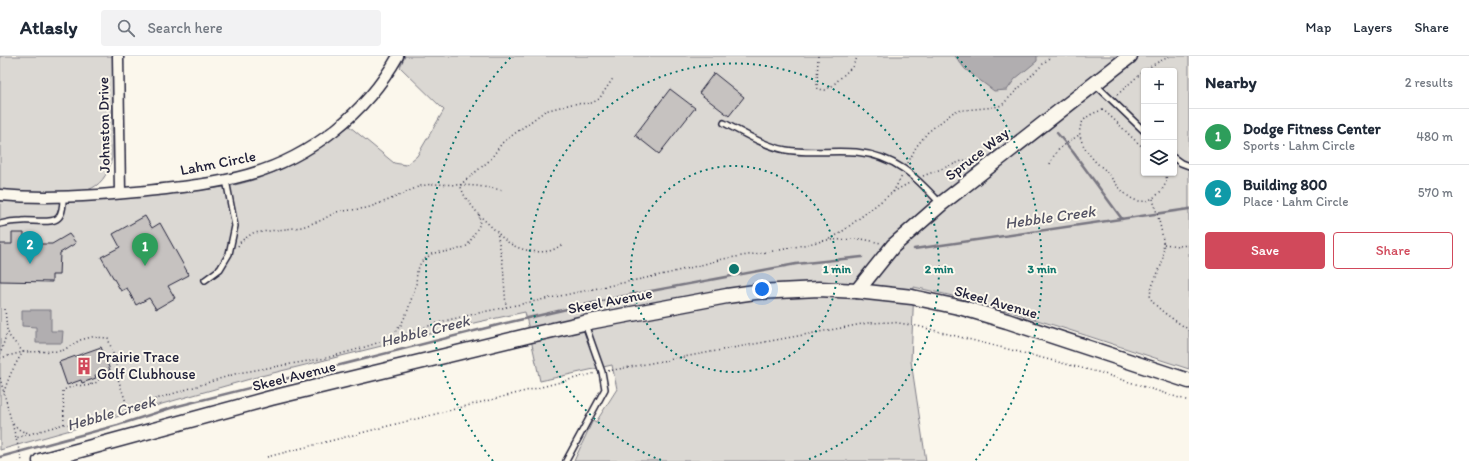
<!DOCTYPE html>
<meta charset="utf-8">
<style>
body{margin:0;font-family:Itim,sans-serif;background:#f2f2f3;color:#1f2937}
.controls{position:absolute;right:12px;top:12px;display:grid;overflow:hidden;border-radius:4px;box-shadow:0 1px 3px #0004}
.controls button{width:36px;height:36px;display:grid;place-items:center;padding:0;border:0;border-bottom:1px solid #e0e1e3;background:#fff;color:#1f2937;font:20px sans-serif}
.you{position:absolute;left:762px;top:233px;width:14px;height:14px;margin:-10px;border:3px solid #fff;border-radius:50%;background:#1a73e8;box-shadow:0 0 0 6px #1a73e833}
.badge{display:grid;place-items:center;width:26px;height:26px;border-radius:50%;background:#d1495b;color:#fff;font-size:13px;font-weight:700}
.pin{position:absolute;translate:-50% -33px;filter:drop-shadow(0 1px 2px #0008)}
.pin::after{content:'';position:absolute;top:21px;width:14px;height:12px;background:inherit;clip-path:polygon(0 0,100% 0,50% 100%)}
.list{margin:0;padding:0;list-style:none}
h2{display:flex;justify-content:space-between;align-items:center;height:52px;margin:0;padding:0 16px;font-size:17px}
h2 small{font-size:13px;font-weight:400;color:#747a83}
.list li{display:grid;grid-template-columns:26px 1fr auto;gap:12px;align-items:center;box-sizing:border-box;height:56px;padding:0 16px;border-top:1px solid #e0e1e3}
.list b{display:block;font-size:15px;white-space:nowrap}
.list p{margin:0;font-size:13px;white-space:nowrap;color:#747a83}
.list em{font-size:13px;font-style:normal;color:#747a83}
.actions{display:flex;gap:8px;padding:12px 16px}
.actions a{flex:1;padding:9px 0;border:1px solid #d1495b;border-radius:4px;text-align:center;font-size:14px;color:#d1495b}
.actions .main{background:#d1495b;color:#fff}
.icon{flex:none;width:22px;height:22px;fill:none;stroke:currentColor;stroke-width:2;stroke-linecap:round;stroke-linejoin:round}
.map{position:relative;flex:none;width:1189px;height:405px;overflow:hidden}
header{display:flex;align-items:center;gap:24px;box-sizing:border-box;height:56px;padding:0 20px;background:#fff;border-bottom:1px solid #e0e1e3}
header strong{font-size:19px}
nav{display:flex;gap:22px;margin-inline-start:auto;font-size:14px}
.search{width:280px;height:36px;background:#f2f2f3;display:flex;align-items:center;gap:10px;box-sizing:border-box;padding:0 14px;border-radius:4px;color:#747a83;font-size:15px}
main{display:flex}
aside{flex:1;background:#fff}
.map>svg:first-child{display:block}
</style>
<header>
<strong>Atlasly</strong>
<div class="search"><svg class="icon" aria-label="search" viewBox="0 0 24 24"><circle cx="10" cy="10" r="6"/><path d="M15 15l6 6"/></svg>Search here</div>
<nav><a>Map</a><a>Layers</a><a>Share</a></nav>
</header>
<main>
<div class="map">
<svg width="1189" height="405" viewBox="0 0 1189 405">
<rect width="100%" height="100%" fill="#fbf7ec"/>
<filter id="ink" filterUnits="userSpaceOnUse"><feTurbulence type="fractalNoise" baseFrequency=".025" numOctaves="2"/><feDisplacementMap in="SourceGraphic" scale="8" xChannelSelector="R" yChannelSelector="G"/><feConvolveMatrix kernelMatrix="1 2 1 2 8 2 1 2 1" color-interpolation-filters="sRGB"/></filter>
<g filter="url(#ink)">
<g fill="#dbd8d3" stroke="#7e7d87" fill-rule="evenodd">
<path d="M0,0h113l-1,102c-9,38 -33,35 -65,35 -16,-1 -31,-1 -47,-1z"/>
<path d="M405,0h784v313c-91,-29 -182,-62 -275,-82l-3,74 15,100h-352l19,-41 3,2 21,-33 -5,-24 -72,16 -15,-69 -47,10 -221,55 -257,73v-249c58,2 115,-1 173,-8 22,-3 45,-4 66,-9 41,-10 78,-32 110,-58l45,37 12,2 11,-9 27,-46 -44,-43zM1144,15h30v102h-30z"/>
</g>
<g fill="#b1aeb0" stroke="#787681">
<path d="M955,0h82v5l-22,18 -8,11 -13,1 -29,-22z"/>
<path d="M22,254h29v21h12l-1,12h-26v-16l-14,-1z"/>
</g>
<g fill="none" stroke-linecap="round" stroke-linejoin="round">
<g stroke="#787681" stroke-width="2.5">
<path d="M1057,77l16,19 49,67"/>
<path d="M914,193l275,-40"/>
<path d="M0,401l118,-32 56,-18 332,-84 113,-26 177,-33 66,-7"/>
</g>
</g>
<g fill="#c6c2c0" stroke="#22223b">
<path d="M714,17l30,24 -15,19 -30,-23z"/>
<path d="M670,33l25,19 -36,46 -24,-19z"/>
<path d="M145,160l7,12 8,-5 29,52 -21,11 7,12 -19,11 -7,-11 -13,7 -9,-17 -6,3 -20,-34 19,-10 -7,-13z"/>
<path d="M12,177h12v11h28l17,-10 7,9 -16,10 -1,22h-7v7l-52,-1v-37h12z"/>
<path d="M101,291l9,23 -15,5 1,3 -14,5 -1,-3 -14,5 -8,-23z"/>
</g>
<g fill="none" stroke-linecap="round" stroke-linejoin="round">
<g stroke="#22223b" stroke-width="8">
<g id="lane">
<path d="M1095,28l49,47"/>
<path d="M724,67c20,10 40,23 62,27 23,4 47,0 70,2 40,4 59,24 84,51"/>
<path d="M1174,102l7,5 8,3"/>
<path d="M0,168c7,-2 14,-3 22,-3 9,-1 30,3 36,-3 5,-5 5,-14 5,-21"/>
<path d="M205,224l15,-11 9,-15 6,-28 -9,-46"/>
<path d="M566,405l39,-72 -3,-17 -17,-48"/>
</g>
</g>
<g stroke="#22223b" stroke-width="13">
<g id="street">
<path d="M118,0l2,137"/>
<path d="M0,139c46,4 91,1 136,-3 37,-4 75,-7 111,-17 63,-17 119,-62 151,-119"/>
</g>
</g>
<g stroke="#22223b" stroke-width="17">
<g id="secondary">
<path d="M857,235l36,-45 48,-42 189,-148"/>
<path d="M40,405l231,-63 260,-63 53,-12 143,-27 28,-4 64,-3 38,2 55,6 51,11 44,13 182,60"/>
</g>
</g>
<g stroke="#22223b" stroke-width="1.5" stroke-dasharray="1 3" stroke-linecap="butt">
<path d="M818,0l-1,30 1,3 7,1 7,-4 20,-19 6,-11"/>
<path d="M1117,39c19,-17 30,-30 55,-39"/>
<path d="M1144,92c-15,-12 -26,-26 -41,-38 -31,8 -28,29 -9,50 3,4 8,7 11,10 9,10 17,25 30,30 13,5 27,-6 31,-18 1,-2 0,-6 0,-9"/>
<path d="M908,107l8,-16 12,-15 27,-21 40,-4 7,-2 49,-49"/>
<path d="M1050,108c5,-15 16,-20 29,-29"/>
<path d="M923,120l39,-15 24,-7"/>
<path d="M893,136l9,-16"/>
<path d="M1153,143c5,20 14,42 9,63 -2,9 -15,29 -11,37 6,11 27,23 38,31"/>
<path d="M479,159l18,17 6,33 3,42"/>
<path d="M499,178c11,14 33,20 50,17 5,-1 9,-4 14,-7"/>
<path d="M829,183l10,-5 54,-42 18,-10"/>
<path d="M1164,188l14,2 11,-1"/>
<path d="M238,190l3,-5 12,-8 49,-6 20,-7 14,-8 31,-4 22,-8 31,-14 13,-2 27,1 30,-25 12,-17 43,-32 27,-7 20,-1 7,-4 15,-22"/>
<path d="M391,282l3,-5 7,-8 7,-15 8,-26 1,-12 4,-10 12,-9 20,-2 12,-4 3,-2 9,-16 3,-5 -1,-9 -14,-18 -5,-12 17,1 26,4"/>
<path d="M0,299l7,-23"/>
<path d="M0,302l23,-6 39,-1 18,-11 12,-3 16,1 8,25v10l12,35 -10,6 -44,11 -10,-1 -48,14"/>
<path d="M608,315l260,-48 24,-1 25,4 184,47 88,28"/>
<path d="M0,322l22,83"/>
<path d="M89,324l2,5"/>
<path d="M4,336c4,-14 11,-28 19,-40l-13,-15 -3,-7 -2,-21"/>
<path d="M128,352l110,-35 88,-15 36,-10 82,-27 39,-9 187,-39 53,-14 57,-9 47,-10 35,-1 19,4"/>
<path d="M13,368l8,7 8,2"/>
<path d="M64,368l-1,-34 14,-5 7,1 7,-1 6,-3 3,-4 15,-4"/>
<path d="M267,401l329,-84"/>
</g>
<use href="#lane" stroke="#fbf7ec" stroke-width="5"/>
<use href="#street" stroke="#fbf7ec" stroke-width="10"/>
<use href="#secondary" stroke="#fbf7ec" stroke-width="14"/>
</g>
</g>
<g fill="none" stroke="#0f766e" stroke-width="2" stroke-dasharray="2 4">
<circle cx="734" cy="213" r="103"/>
<path d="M661 404A205 205 0 1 1 807 404"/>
<path d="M493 405A308 308 0 0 1 511 1M957 1A308 308 0 0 1 975 405"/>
</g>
<defs>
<g id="building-bare" transform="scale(1.38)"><path d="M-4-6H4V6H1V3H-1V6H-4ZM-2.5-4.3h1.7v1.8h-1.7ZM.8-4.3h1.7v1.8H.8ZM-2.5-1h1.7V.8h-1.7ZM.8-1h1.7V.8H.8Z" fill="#d1495b" stroke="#fbf7ec" stroke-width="2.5" paint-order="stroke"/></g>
</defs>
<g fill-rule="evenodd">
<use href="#building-bare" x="84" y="310"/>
</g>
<g text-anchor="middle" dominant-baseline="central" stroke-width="4" stroke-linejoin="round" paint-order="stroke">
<g font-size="15" fill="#22223b" stroke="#fbf7ec">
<text transform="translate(104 69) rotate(-91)">Johnston Drive</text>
<text transform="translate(977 98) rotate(-38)">Spruce Way</text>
<text transform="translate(218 107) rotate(-11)">Lahm Circle</text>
<text transform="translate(610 245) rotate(-11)">Skeel Avenue</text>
<text transform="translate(996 246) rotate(16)">Skeel Avenue</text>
<text transform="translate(294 320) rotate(-14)">Skeel Avenue</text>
</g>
<g font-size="15" fill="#22223b" stroke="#fbf7ec" text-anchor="start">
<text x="97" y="301">Prairie Trace<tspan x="97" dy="17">Golf Clubhouse</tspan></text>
</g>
<g font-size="16" font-style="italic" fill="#545364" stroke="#fbf7ec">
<text transform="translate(1050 161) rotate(-8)">Hebble Creek</text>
<text transform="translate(425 275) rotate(-14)">Hebble Creek</text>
<text transform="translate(111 357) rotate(-16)">Hebble Creek</text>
</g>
</g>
<circle cx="734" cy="213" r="6" fill="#0f766e" stroke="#fbf7ec" stroke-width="2"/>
<g font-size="12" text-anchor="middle" font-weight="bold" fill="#0f766e" stroke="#fbf7ec" stroke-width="4" stroke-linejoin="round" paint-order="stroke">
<text x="837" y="217">1 min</text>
<text x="939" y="217">2 min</text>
<text x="1042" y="217">3 min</text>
</g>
</svg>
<div class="controls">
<button>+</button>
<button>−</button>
<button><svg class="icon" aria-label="layers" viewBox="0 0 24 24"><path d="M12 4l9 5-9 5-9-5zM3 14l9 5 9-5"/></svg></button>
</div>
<div class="you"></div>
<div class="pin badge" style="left:145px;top:210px;background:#2e9e5b">1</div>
<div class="pin badge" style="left:30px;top:208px;background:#0f9aa8">2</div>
</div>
<aside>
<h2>Nearby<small>2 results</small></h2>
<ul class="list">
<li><span class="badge" style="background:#2e9e5b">1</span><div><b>Dodge Fitness Center</b><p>Sports · Lahm Circle</p></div><em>480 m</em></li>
<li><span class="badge" style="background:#0f9aa8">2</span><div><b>Building 800</b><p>Place · Lahm Circle</p></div><em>570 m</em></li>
</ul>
<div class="actions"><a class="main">Save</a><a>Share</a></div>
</aside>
</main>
